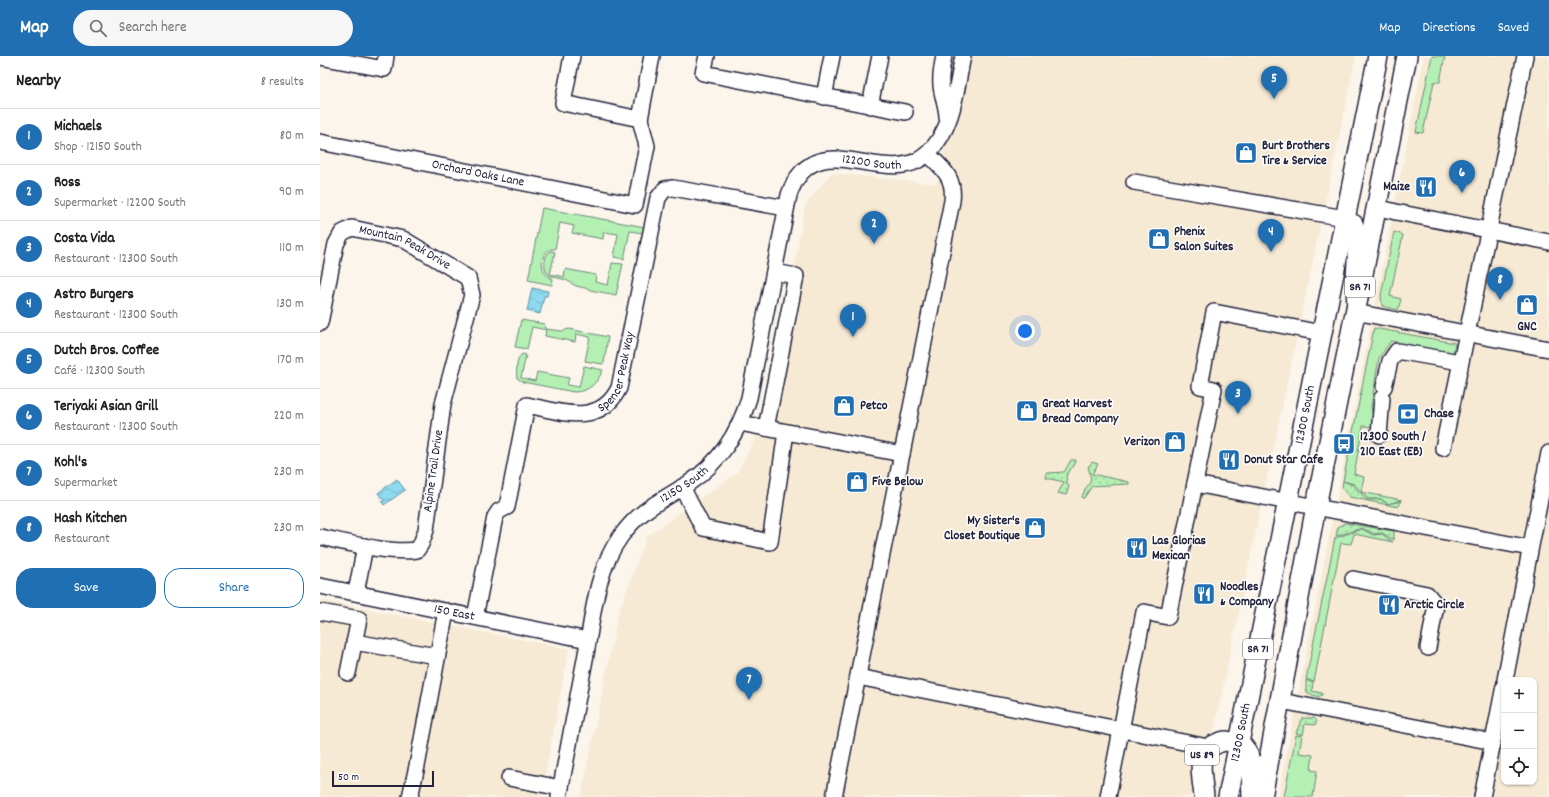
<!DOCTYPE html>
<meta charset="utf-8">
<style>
body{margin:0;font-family:Dekko,sans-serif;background:#f6f6f6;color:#202124}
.controls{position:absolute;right:12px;bottom:12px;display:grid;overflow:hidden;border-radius:8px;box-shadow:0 1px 3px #0004}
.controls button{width:36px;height:36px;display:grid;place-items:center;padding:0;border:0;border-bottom:1px solid #e0e0e0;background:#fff;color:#202124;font:20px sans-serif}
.scale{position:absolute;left:12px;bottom:10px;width:102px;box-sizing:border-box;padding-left:4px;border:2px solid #22223b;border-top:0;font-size:11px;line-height:14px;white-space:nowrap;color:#22223b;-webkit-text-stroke:3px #fff;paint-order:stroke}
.you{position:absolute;left:705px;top:275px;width:14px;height:14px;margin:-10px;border:3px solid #fff;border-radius:50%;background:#1a73e8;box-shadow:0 0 0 6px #1a73e833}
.badge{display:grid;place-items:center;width:26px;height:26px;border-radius:50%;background:#1f6fb2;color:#fff;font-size:13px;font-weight:700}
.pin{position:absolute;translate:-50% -33px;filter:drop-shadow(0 1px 2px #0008)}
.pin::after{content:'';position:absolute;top:21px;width:14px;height:12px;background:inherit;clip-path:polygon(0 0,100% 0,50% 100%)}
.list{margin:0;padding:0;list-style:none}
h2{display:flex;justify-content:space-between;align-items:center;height:52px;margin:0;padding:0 16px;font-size:17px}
h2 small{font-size:13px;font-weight:400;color:#757577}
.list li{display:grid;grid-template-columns:26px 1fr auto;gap:12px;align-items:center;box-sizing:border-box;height:56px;padding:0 16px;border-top:1px solid #e0e0e0}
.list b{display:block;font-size:15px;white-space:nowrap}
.list p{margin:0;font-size:13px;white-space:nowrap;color:#757577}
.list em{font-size:13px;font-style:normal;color:#757577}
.actions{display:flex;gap:8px;padding:12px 16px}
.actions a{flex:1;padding:9px 0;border:1px solid #1f6fb2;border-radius:16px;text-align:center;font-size:14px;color:#1f6fb2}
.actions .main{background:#1f6fb2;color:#fff}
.icon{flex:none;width:22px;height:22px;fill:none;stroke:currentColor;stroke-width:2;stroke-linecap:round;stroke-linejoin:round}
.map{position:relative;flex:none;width:1229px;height:741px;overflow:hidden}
header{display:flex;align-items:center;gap:24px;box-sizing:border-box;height:56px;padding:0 20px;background:#1f6fb2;color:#fff}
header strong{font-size:19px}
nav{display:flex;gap:22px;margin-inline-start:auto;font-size:14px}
.search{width:280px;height:36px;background:#f6f6f6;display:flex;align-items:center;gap:10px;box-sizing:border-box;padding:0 14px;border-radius:22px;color:#757577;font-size:15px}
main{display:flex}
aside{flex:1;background:#fff}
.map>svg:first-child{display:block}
</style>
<header>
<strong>Map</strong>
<div class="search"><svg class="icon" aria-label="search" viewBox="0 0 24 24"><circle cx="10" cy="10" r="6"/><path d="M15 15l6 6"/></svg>Search here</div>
<nav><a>Map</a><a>Directions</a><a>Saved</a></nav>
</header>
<main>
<aside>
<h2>Nearby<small>8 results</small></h2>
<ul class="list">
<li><span class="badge">1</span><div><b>Michaels</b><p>Shop · 12150 South</p></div><em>80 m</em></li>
<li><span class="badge">2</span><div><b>Ross</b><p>Supermarket · 12200 South</p></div><em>90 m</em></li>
<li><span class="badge">3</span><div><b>Costa Vida</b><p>Restaurant · 12300 South</p></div><em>110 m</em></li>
<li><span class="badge">4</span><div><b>Astro Burgers</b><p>Restaurant · 12300 South</p></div><em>130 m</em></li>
<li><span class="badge">5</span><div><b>Dutch Bros. Coffee</b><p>Café · 12300 South</p></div><em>170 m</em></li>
<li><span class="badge">6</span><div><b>Teriyaki Asian Grill</b><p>Restaurant · 12300 South</p></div><em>220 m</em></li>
<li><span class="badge">7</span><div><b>Kohl's</b><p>Supermarket</p></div><em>230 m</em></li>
<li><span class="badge">8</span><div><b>Hash Kitchen</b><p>Restaurant</p></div><em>230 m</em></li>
</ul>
<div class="actions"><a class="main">Save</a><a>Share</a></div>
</aside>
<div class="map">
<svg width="1229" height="741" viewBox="0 0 1229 741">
<defs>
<pattern id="park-dots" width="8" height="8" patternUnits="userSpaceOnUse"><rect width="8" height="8" fill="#b4efb3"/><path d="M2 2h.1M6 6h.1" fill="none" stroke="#9acd9b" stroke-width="1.8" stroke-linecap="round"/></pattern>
<pattern id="water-waves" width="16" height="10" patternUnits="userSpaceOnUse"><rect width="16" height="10" fill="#8edaee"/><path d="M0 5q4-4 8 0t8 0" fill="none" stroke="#7abbcd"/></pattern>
</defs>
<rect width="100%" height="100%" fill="#fbf5ec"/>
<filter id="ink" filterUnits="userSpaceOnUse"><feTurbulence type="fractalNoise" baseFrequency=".025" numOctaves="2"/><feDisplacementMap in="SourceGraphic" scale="8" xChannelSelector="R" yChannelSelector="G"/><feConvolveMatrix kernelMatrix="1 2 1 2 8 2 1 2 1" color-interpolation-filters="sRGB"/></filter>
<g filter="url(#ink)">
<g fill="#f6ead5" fill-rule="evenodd">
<path d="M645,0h391l-156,741h-619l37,-183 29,-78 90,-63 31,-58 37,-210 26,-32 106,11z"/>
<path d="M1104,0h125v741h-271zM1184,624h30v102h-30z"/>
<path d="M0,544l249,49 -28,148h-221z"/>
</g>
<g fill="#b4efb3" stroke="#6b8877">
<path d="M1112,0h13l-5,26h-6l-11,51 -7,-1z"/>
<path d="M222,152l103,19 -2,6 -13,-2 -6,28 -10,-2 4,-23 -14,-2 -1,7 -31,-6 2,-7 -14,-3 -5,26c-12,-1 -16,14 -10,24 2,3 5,5 8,6l-1,6 -24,-5z"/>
<path d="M1074,176l9,3 -13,61 11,3 -3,11 -16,-4 -1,-11z"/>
<path d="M231,195l4,1 -5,22 14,3 1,-8 31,6 -1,7 13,3 4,-22 11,1 -7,31 -26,-5 -1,-1 -13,-3 -10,-6 -16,-4c-7,-6 -6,-15 -3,-22z"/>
<path d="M201,264l24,4 -1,3 2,2 16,2 7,-2 39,8 -4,26 -2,1 -17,-3 5,-24 -14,-3 -1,8 -30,-6 1,-6 -14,-3 -5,22 -12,-2z"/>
<path d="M1054,272l81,15 -2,11 -62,-13 -12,17 -8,49 4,20 -12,-1 -9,48 10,3 -3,15 41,8 -14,4 -7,-5h-13l-14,-15 -11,-3z"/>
<path d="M202,298l4,1 -5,23 14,3 2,-9 32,6 -2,7 12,2 5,-21 19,4c-6,13 -14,22 -29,22l-51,-10 -6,-4c-1,-8 -1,-18 5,-24z"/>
<path d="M1042,473l11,6 9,-1 11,8 -39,-8 -3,10 -10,-1 -27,139 -8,-3 29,-141z"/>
<path d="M976,679l6,1 -3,17 14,2 -2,15 6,1 -4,26h-29z"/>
</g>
<g fill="url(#park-dots)" stroke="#6b8877">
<path d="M751,404h5l-2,6c-8,6 -10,12 -5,21l-3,8 -8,-2 6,-11 -18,-4 1,-5 17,-1z"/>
<path d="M772,406l6,2 -6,10 37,8v2l-37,2 -8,12h-2c3,-16 13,-11 6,-31z"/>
<path d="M1023,425l10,4 14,15 14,-1 6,5 15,-3 -4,6 -49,-10 -7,-9z"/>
<path d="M1025,467l49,8v9l-12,-7 -8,1 -12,-6 -26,8 2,-9z"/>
<path d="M986,624l7,3 -1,8 10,2v2l-4,2 -10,-4 -2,-3z"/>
<path d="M982,662h12l3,3 -2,4 -10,-1 -2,11 -7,-2z"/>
</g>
<g fill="url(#water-waves)" stroke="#6390a6">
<path d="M212,232l16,3 -1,5h-3l-4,18 -13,-3z"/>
<path d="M77,423l8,11 -21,15 -2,-3 2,-2 -6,-7z"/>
</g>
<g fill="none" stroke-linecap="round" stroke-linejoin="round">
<g stroke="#22223b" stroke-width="18">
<g id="minor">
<path d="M252,0l-9,47 77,16"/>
<path d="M387,0l-4,17 202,39"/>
<path d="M624,0c-2,10 -4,19 -3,29 1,12 6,21 6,32"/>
<path d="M0,1l64,12 2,-13"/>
<path d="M504,41l8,-41"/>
<path d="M550,50l10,-50"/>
<path id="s1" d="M0,86l315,63 12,-59 -7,-27 12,-63"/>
<path d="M814,126l211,36 10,5 2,6 -3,49 1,34 194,37"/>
<path d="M1056,151l20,5 153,30"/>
<path id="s2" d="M0,267l16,-79 6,-11 10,-5 51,11 65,39 4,17 -29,109 -17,126 -5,14 -4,6c-28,4 -68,-7 -97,-13"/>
<path d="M1064,331l6,-26 7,-10 63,11"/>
<path d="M420,367l162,31"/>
<path d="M446,372l30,-152 -22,-4"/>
<path d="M1059,379l3,-37"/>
<path d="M1123,392l82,-392"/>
<path d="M875,428l335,64"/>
<path d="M362,431l21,41 67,14 16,-110"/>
<path d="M1033,523l74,15 9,11 -8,43"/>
<path id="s3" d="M0,530l268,54"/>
<path d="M36,537l9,-47"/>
<path d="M0,556l39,7 -11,54"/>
<path id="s4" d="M155,561l20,-100 4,-6 8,-4 20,-102c34,7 73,22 92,-17l39,-190 7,-9 8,-1 113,20"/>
<path d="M34,586l83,14"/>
<path d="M538,621l350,70"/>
<path d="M1185,624l44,-227"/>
<path d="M961,645l212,41"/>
<path d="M189,722l52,10"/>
<path d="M90,741l7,-31 29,-155"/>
<path id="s5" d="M239,741c9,-48 18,-95 27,-143 7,-39 10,-84 35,-118 20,-28 41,-35 68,-53 30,-20 50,-51 60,-85l40,-203c26,-76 100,-1 140,-43 25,-25 27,-63 34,-96"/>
<path d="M514,741l118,-596c3,-24 -9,-32 -24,-47"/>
<path d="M788,741l36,-185 24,5 46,-228 -14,-3 14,-74 107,21"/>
<path d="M1162,741l22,-111"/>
</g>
</g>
<g stroke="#22223b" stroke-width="22">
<g id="major">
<path d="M884,741c-1,-17 -10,-44 10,-52 4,-2 8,-4 12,-4 7,1 15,2 19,8 8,8 6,37 7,48"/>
<path id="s6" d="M908,741l150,-741"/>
<path d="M942,741l54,-291 91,-450"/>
</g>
</g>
<use href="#minor" stroke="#fff" stroke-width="15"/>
<use href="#major" stroke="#fff" stroke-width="19"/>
</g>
</g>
<defs>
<g id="shop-square" transform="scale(1.15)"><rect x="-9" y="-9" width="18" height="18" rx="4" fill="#1f6fb2" stroke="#fff"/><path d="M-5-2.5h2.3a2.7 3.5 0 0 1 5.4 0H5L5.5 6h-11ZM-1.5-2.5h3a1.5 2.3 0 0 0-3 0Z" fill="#fff"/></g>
<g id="restaurant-square" transform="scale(1.15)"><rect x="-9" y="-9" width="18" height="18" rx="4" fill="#1f6fb2" stroke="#fff"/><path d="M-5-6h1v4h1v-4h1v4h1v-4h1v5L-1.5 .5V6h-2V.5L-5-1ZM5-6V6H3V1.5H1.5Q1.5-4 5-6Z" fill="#fff"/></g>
<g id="bank-square" transform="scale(1.15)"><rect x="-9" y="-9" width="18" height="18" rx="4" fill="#1f6fb2" stroke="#fff"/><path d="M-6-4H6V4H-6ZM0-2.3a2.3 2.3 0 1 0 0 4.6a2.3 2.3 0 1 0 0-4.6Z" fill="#fff"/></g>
<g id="bus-square" transform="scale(1.15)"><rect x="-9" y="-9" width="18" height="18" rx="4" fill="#1f6fb2" stroke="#fff"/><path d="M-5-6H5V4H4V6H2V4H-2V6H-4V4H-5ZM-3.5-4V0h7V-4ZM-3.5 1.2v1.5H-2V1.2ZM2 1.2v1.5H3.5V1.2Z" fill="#fff"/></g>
</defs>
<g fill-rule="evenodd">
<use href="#shop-square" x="926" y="97"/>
<use href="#restaurant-square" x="1106" y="131"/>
<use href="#shop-square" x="839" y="183"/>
<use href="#shop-square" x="1207" y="249"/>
<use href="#shop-square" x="524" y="350"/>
<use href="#shop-square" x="707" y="355"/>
<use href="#bank-square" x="1088" y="358"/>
<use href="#shop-square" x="855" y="386"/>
<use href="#bus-square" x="1024" y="388"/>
<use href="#restaurant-square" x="909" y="404"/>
<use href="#shop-square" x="537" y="426"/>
<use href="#shop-square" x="715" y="472"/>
<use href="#restaurant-square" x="817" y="492"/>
<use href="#restaurant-square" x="884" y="538"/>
<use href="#restaurant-square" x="1069" y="549"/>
</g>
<g text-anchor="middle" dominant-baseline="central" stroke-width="3" stroke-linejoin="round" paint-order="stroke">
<g fill="#fff" stroke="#646476" stroke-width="1">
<rect x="1025" y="221" width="30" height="20" rx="3"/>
<rect x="923" y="583" width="30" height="20" rx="3"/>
<rect x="865" y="689" width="34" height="20" rx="3"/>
</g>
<g font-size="12" font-weight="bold" fill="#22223b">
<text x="1040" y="231">SR 71</text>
<text x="938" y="593">SR 71</text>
<text x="882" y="699">US 89</text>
</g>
<g font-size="13" font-weight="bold" fill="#22223b" stroke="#fff" text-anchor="start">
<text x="942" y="90">Burt Brothers<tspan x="942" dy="15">Tire &amp; Service</tspan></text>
<text x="1090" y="131" text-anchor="end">Maize</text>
<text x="854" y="176">Phenix<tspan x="854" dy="15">Salon Suites</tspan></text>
<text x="1207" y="271" text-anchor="middle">GNC</text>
<text x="722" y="348">Great Harvest<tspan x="722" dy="15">Bread Company</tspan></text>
<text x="540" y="350">Petco</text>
<text x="1104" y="358">Chase</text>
<text x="1040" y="381">12300 South /<tspan x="1040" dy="15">210 East (EB)</tspan></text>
<text x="840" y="386" text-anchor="end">Verizon</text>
<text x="924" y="404">Donut Star Cafe</text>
<text x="552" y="426">Five Below</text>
<text x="700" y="465" text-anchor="end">My Sister's<tspan x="700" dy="15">Closet Boutique</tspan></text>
<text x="832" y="485">Las Glorias<tspan x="832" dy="15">Mexican</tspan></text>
<text x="900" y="531">Noodles<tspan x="900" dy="15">&amp; Company</tspan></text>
<text x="1084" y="549">Arctic Circle</text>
</g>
<g font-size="13" fill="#22223b" stroke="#fff">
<text stroke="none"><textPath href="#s5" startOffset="770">12200 South</textPath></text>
<text stroke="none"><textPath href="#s1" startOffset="161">Orchard Oaks Lane</textPath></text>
<text stroke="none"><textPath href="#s2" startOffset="161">Mountain Peak Drive</textPath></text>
<text stroke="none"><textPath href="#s4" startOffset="339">Spencer Peak Way</textPath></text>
<text stroke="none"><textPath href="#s6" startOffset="390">12300 South</textPath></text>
<text transform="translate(114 415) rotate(-82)">Alpine Trail Drive</text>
<text stroke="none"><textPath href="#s5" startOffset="352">12150 South</textPath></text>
<text stroke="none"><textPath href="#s3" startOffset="137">150 East</textPath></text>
<text stroke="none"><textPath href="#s6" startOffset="66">12300 South</textPath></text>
</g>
</g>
</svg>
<div class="controls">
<button>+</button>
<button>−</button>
<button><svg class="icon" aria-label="locate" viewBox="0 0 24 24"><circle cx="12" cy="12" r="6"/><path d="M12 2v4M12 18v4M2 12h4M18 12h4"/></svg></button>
</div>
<div class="scale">50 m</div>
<div class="you"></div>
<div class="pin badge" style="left:533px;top:281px">1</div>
<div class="pin badge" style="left:554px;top:188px">2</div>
<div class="pin badge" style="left:918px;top:358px">3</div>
<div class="pin badge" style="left:951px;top:196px">4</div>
<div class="pin badge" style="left:954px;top:43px">5</div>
<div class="pin badge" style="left:1142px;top:137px">6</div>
<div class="pin badge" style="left:429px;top:644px">7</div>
<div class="pin badge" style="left:1180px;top:244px">8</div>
</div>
</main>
